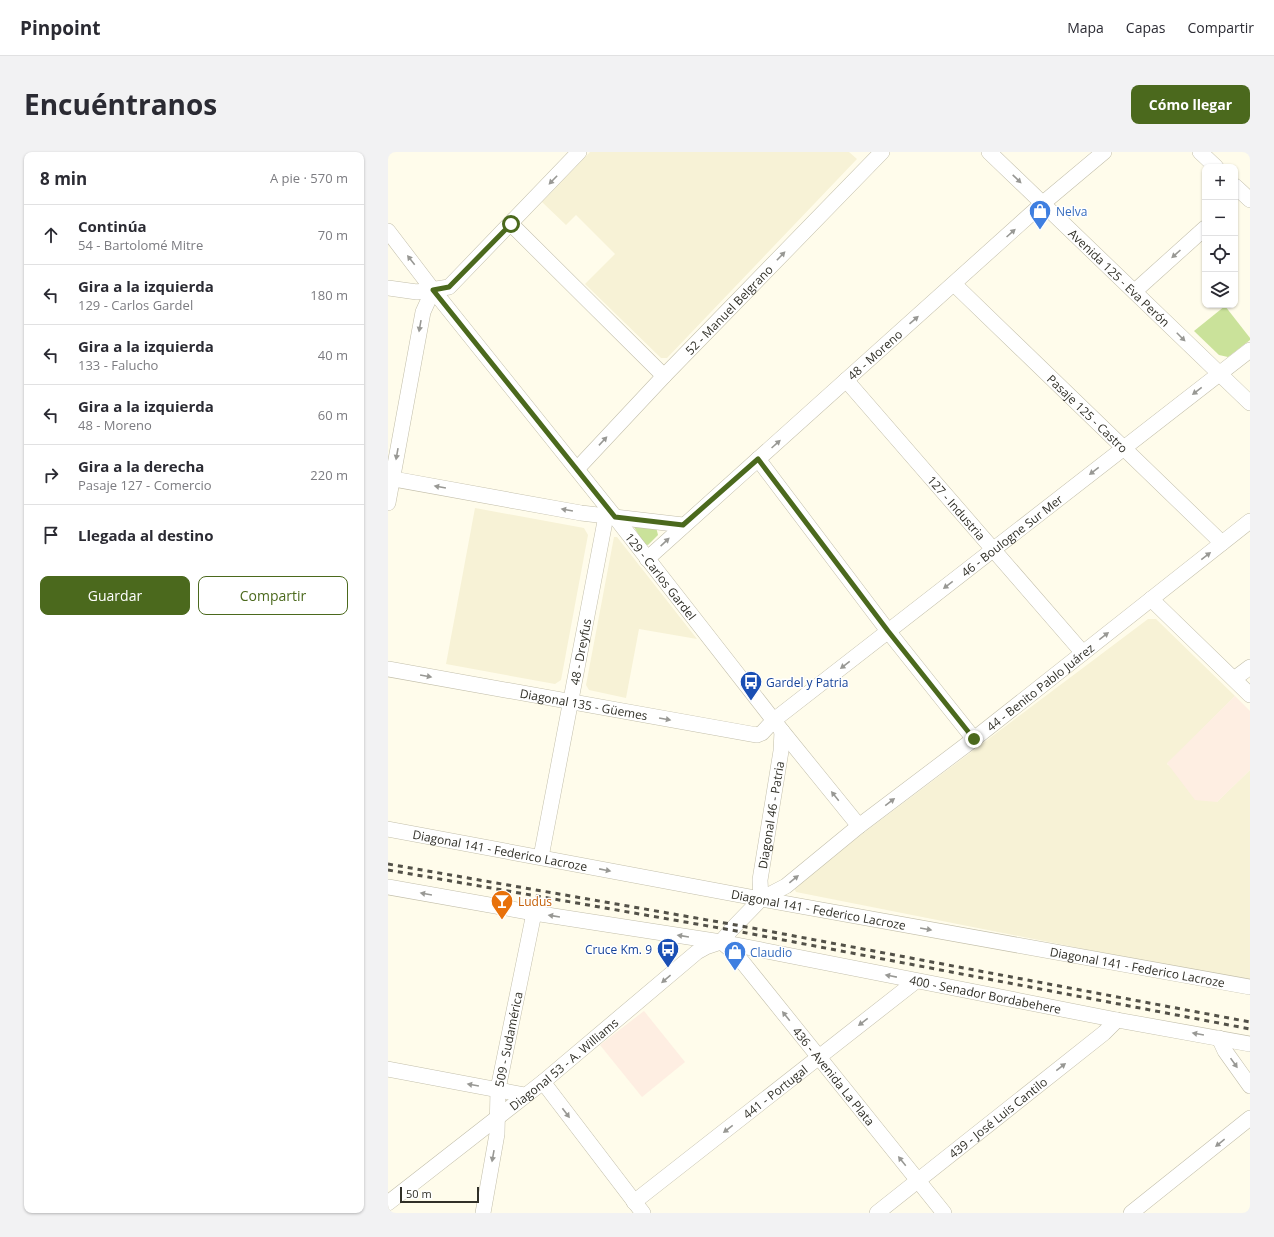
<!DOCTYPE html>
<html lang="es">
<meta charset="utf-8">
<style>
body{margin:0;font-family:"Open Sans",sans-serif;background:#f2f2f3;color:#2b2b33}
.controls{position:absolute;right:12px;top:12px;display:grid;overflow:hidden;border-radius:8px;box-shadow:0 1px 3px #0004}
.controls button{width:36px;height:36px;display:grid;place-items:center;padding:0;border:0;border-bottom:1px solid #e1e1e2;background:#fff;color:#2b2b33;font:20px sans-serif}
.scale{position:absolute;left:12px;bottom:10px;width:79px;box-sizing:border-box;padding-left:4px;border:2px solid #313028;border-top:0;font-size:11px;line-height:14px;white-space:nowrap;color:#313028;-webkit-text-stroke:3px #fff;paint-order:stroke}
.stop{position:absolute;width:12px;height:12px;margin:-9px;border:3px solid #4b691d;border-radius:50%;background:#fff}
.stop.end{background:#4b691d;border-color:#fff;box-shadow:0 1px 4px #0008}
.list{margin:0;padding:0;list-style:none}
h2{display:flex;justify-content:space-between;align-items:center;height:52px;margin:0;padding:0 16px;font-size:17px}
h2 small{font-size:13px;font-weight:400;color:#7c7c81}
.list li{display:grid;grid-template-columns:26px 1fr auto;gap:12px;align-items:center;box-sizing:border-box;height:60px;padding:0 16px;border-top:1px solid #e1e1e2}
.list b{display:block;font-size:15px;white-space:nowrap}
.list p{margin:0;font-size:13px;white-space:nowrap;color:#7c7c81}
.list em{font-size:13px;font-style:normal;color:#7c7c81}
.actions{display:flex;gap:8px;padding:12px 16px}
.actions a{flex:1;padding:9px 0;border:1px solid #4b691d;border-radius:8px;text-align:center;font-size:14px;color:#4b691d}
.actions .main{background:#4b691d;color:#fff}
.icon{flex:none;width:22px;height:22px;fill:none;stroke:currentColor;stroke-width:2;stroke-linecap:round;stroke-linejoin:round}
.map{position:relative;flex:none;width:862px;height:1061px;overflow:hidden;border-radius:8px}
header{display:flex;align-items:center;gap:24px;box-sizing:border-box;height:56px;padding:0 20px;background:#fff;border-bottom:1px solid #e1e1e2}
header strong{font-size:19px}
nav{display:flex;gap:22px;margin-inline-start:auto;font-size:14px}
.intro{display:flex;align-items:center;justify-content:space-between;box-sizing:border-box;height:96px;padding:0 24px}
h1{margin:0;font-size:28px}
.button{padding:10px 18px;border-radius:8px;background:#4b691d;color:#fff;font-size:14px;font-weight:700}
main{display:flex;gap:24px;padding:0 24px}
aside{flex:1;background:#fff;border-radius:8px;box-shadow:0 1px 3px #0004}
.map>svg:first-child{display:block}
</style>
<header>
<strong>Pinpoint</strong>
<nav><a>Mapa</a><a>Capas</a><a>Compartir</a></nav>
</header>
<div class="intro"><h1>Encuéntranos</h1><a class="button">Cómo llegar</a></div>
<main>
<aside>
<h2>8 min<small>A pie · 570 m</small></h2>
<ul class="list">
<li><svg class="icon" aria-label="ahead" viewBox="0 0 24 24"><path d="M12 20V5M6 11l6-6 6 6"/></svg><div><b>Continúa</b><p>54 - Bartolomé Mitre</p></div><em>70 m</em></li>
<li><svg class="icon" aria-label="left" viewBox="0 0 24 24"><path d="M17 20v-9H6M10 6l-5 5 5 5"/></svg><div><b>Gira a la izquierda</b><p>129 - Carlos Gardel</p></div><em>180 m</em></li>
<li><svg class="icon" aria-label="left" viewBox="0 0 24 24"><path d="M17 20v-9H6M10 6l-5 5 5 5"/></svg><div><b>Gira a la izquierda</b><p>133 - Falucho</p></div><em>40 m</em></li>
<li><svg class="icon" aria-label="left" viewBox="0 0 24 24"><path d="M17 20v-9H6M10 6l-5 5 5 5"/></svg><div><b>Gira a la izquierda</b><p>48 - Moreno</p></div><em>60 m</em></li>
<li><svg class="icon" aria-label="right" viewBox="0 0 24 24"><path d="M7 20v-9h11M14 6l5 5-5 5"/></svg><div><b>Gira a la derecha</b><p>Pasaje 127 - Comercio</p></div><em>220 m</em></li>
<li><svg class="icon" aria-label="arrive" viewBox="0 0 24 24"><path d="M6 21V4h12l-3 4 3 4H6"/></svg><div><b>Llegada al destino</b></div></li>
</ul>
<div class="actions"><a class="main">Guardar</a><a>Compartir</a></div>
</aside>
<div class="map">
<svg width="862" height="1061" viewBox="0 0 862 1061">
<rect width="100%" height="100%" fill="#fffceb"/>
<g fill="#f7f2d6">
<path d="M202,0h259l8,7 -190,199h-6l-76,-74 30,-30 -39,-39 -10,10 -24,-23z"/>
<path d="M87,356l109,20 4,7 -27,145 -6,4 -109,-20z"/>
<path d="M226,385h3l80,102 -58,-10 -13,69 -37,-8 -3,-5z"/>
<path d="M760,467h8l79,77 -68,68 50,38 33,-32v212l-454,-90 -3,-6z"/>
</g>
<g fill="#feeee2">
<path d="M847,544l15,15v59l-33,32 -22,-2 -28,-37z"/>
<path d="M256,859l41,51 -43,35 -42,-52z"/>
</g>
<g fill="#cae29a">
<path d="M837,154l25,32v2l-22,17 -9,-2 -25,-24z"/>
<path d="M246,375h22l2,8 -10,10 -4,-1z"/>
</g>
<g fill="none" stroke-linecap="round" stroke-linejoin="round">
<g stroke="#c3bfab" stroke-width="16">
<g id="minor">
<path id="s1" d="M601,0l261,251"/>
<path d="M812,0l16,15"/>
<path d="M847,34l15,14"/>
<path d="M123,72l153,152"/>
<path id="s2" d="M0,79l45,59 182,227 167,214 77,95"/>
<path id="s3" d="M566,132l268,259"/>
<path d="M0,136l29,4 32,-5 130,-135"/>
<path d="M747,139l70,-63"/>
<path id="s4" d="M458,228l237,273"/>
<path d="M370,307l130,172 86,108"/>
<path id="s5" d="M189,317l87,-93 218,-224"/>
<path d="M0,326l193,35 102,12"/>
<path d="M0,351l35,-191 10,-22"/>
<path id="s6" d="M259,407l395,-355 62,-52"/>
<path d="M763,447l99,96"/>
<path id="s7" d="M0,517l369,66 5,-2 12,-13 476,-370"/>
<path d="M846,527l16,-12"/>
<path id="s8" d="M0,677l373,70 489,88"/>
<path id="s9" d="M153,705l65,-341"/>
<path id="s10" d="M0,735l146,26 187,29 396,78 133,24"/>
<path id="s11" d="M373,747l-1,-19 21,-129 1,-20"/>
<path id="s12" d="M336,792l12,10 208,259"/>
<path d="M831,886l6,13 25,35"/>
<path d="M0,917l137,26"/>
<path d="M155,930l100,131"/>
<path id="s13" d="M246,1050l282,-221"/>
<path id="s14" d="M0,1051l155,-121 154,-130 9,-5 15,-5 10,-12 30,-31 25,-13 73,-60 115,-87 276,-218"/>
<path id="s15" d="M95,1061l14,-79 1,-45 36,-176"/>
<path id="s16" d="M489,1061l227,-180 13,-13"/>
<path d="M743,1061l119,-95"/>
</g>
</g>
<use href="#minor" stroke="#fff" stroke-width="15"/>
<g stroke="#535148" stroke-width="3" stroke-dasharray="5 5" stroke-linecap="butt">
<path d="M0,712l348,61 514,97"/>
<path d="M0,718l343,60 519,99"/>
</g>
</g>
<defs><path id="oneway-solid" d="M-6-.8H1V-3.2L6.5 0L1 3.2V.8H-6Z"/></defs>
<g fill="#989894">
<use href="#oneway-solid" transform="translate(629 27) rotate(44)"/>
<use href="#oneway-solid" transform="translate(165 28) rotate(134)"/>
<use href="#oneway-solid" transform="translate(623 81) rotate(-42)"/>
<use href="#oneway-solid" transform="translate(788 102) rotate(138)"/>
<use href="#oneway-solid" transform="translate(393 104) rotate(-46)"/>
<use href="#oneway-solid" transform="translate(23 108) rotate(-128)"/>
<use href="#oneway-solid" transform="translate(526 168) rotate(-41)"/>
<use href="#oneway-solid" transform="translate(32 174) rotate(100)"/>
<use href="#oneway-solid" transform="translate(793 185) rotate(45)"/>
<use href="#oneway-solid" transform="translate(809 239) rotate(142)"/>
<use href="#oneway-solid" transform="translate(215 289) rotate(-47)"/>
<use href="#oneway-solid" transform="translate(388 292) rotate(-42)"/>
<use href="#oneway-solid" transform="translate(9 302) rotate(100)"/>
<use href="#oneway-solid" transform="translate(706 319) rotate(142)"/>
<use href="#oneway-solid" transform="translate(52 335) rotate(-170)"/>
<use href="#oneway-solid" transform="translate(179 358) rotate(-170)"/>
<use href="#oneway-solid" transform="translate(277 390) rotate(-43)"/>
<use href="#oneway-solid" transform="translate(818 404) rotate(-38)"/>
<use href="#oneway-solid" transform="translate(560 433) rotate(142)"/>
<use href="#oneway-solid" transform="translate(716 484) rotate(-38)"/>
<use href="#oneway-solid" transform="translate(457 513) rotate(142)"/>
<use href="#oneway-solid" transform="translate(38 524) rotate(10)"/>
<use href="#oneway-solid" transform="translate(277 567) rotate(10)"/>
<use href="#oneway-solid" transform="translate(447 644) rotate(-129)"/>
<use href="#oneway-solid" transform="translate(502 650) rotate(-37)"/>
<use href="#oneway-solid" transform="translate(217 718) rotate(11)"/>
<use href="#oneway-solid" transform="translate(406 727) rotate(-39)"/>
<use href="#oneway-solid" transform="translate(38 742) rotate(-170)"/>
<use href="#oneway-solid" transform="translate(166 764) rotate(-171)"/>
<use href="#oneway-solid" transform="translate(538 777) rotate(10)"/>
<use href="#oneway-solid" transform="translate(295 784) rotate(-171)"/>
<use href="#oneway-solid" transform="translate(503 824) rotate(-169)"/>
<use href="#oneway-solid" transform="translate(278 827) rotate(140)"/>
<use href="#oneway-solid" transform="translate(398 864) rotate(-129)"/>
<use href="#oneway-solid" transform="translate(475 870) rotate(142)"/>
<use href="#oneway-solid" transform="translate(810 882) rotate(-170)"/>
<use href="#oneway-solid" transform="translate(846 911) rotate(55)"/>
<use href="#oneway-solid" transform="translate(673 915) rotate(-38)"/>
<use href="#oneway-solid" transform="translate(85 933) rotate(-170)"/>
<use href="#oneway-solid" transform="translate(178 961) rotate(53)"/>
<use href="#oneway-solid" transform="translate(340 977) rotate(142)"/>
<use href="#oneway-solid" transform="translate(832 991) rotate(141)"/>
<use href="#oneway-solid" transform="translate(105 1004) rotate(100)"/>
<use href="#oneway-solid" transform="translate(514 1009) rotate(-129)"/>
</g>
<g fill="none" stroke-linecap="round" stroke-linejoin="round">
<path stroke="#4b691d" stroke-width="5" d="M123,72l-62,63 -16,3 182,227 68,8 75,-66 130,172 86,108"/>
</g>
<defs>
<g id="shop-pin" transform="scale(1.15)"><path d="M0 17L-7.5 6A9.5 9.5 0 1 1 7.5 6Z" fill="#3f7fe0" stroke="#fff"/><path d="M-5-2.5h2.3a2.7 3.5 0 0 1 5.4 0H5L5.5 6h-11ZM-1.5-2.5h3a1.5 2.3 0 0 0-3 0Z" fill="#fff"/></g>
<g id="bus-pin" transform="scale(1.15)"><path d="M0 17L-7.5 6A9.5 9.5 0 1 1 7.5 6Z" fill="#1a4fb4" stroke="#fff"/><path d="M-5-6H5V4H4V6H2V4H-2V6H-4V4H-5ZM-3.5-4V0h7V-4ZM-3.5 1.2v1.5H-2V1.2ZM2 1.2v1.5H3.5V1.2Z" fill="#fff"/></g>
<g id="bar-pin" transform="scale(1.15)"><path d="M0 17L-7.5 6A9.5 9.5 0 1 1 7.5 6Z" fill="#e8710a" stroke="#fff"/><path d="M-6-5H6L.8 .8V4.5H3.5V6h-7V4.5H-.8V.8Z" fill="#fff"/></g>
</defs>
<g fill-rule="evenodd">
<use href="#shop-pin" x="652" y="59"/>
<use href="#bus-pin" x="363" y="530"/>
<use href="#bar-pin" x="114" y="749"/>
<use href="#bus-pin" x="280" y="797"/>
<use href="#shop-pin" x="347" y="800"/>
</g>
<g text-anchor="middle" dominant-baseline="central" stroke-width="3" stroke-linejoin="round" paint-order="stroke">
<g font-size="12" fill="#366cbe" stroke="#fff" text-anchor="start">
<text x="668" y="59">Nelva</text>
<text x="362" y="800">Claudio</text>
</g>
<g font-size="12" fill="#313028" stroke="#fff">
<text stroke="none"><textPath href="#s1" startOffset="181">Avenida 125 - Eva Perón</textPath></text>
<text stroke="none"><textPath href="#s5" startOffset="220">52 - Manuel Belgrano</textPath></text>
<text stroke="none"><textPath href="#s6" startOffset="306">48 - Moreno</textPath></text>
<text stroke="none"><textPath href="#s3" startOffset="186">Pasaje 125 - Castro</textPath></text>
<text stroke="none"><textPath href="#s4" startOffset="169">127 - Industria</textPath></text>
<text stroke="none"><textPath href="#s7" startOffset="699">46 - Boulogne Sur Mer</textPath></text>
<text stroke="none"><textPath href="#s2" startOffset="440">129 - Carlos Gardel</textPath></text>
<text stroke="none"><textPath href="#s9" startOffset="209">48 - Dreyfus</textPath></text>
<text stroke="none"><textPath href="#s14" startOffset="834">44 - Benito Pablo Juárez</textPath></text>
<text stroke="none"><textPath href="#s7" startOffset="199">Diagonal 135 - Güemes</textPath></text>
<text stroke="none"><textPath href="#s11" startOffset="85">Diagonal 46 - Patria</textPath></text>
<text stroke="none"><textPath href="#s8" startOffset="114">Diagonal 141 - Federico Lacroze</textPath></text>
<text stroke="none"><textPath href="#s8" startOffset="438">Diagonal 141 - Federico Lacroze</textPath></text>
<text stroke="none"><textPath href="#s8" startOffset="762">Diagonal 141 - Federico Lacroze</textPath></text>
<text stroke="none"><textPath href="#s10" startOffset="607">400 - Senador Bordabehere</textPath></text>
<text stroke="none"><textPath href="#s15" startOffset="176">509 - Sudamérica</textPath></text>
<text stroke="none"><textPath href="#s14" startOffset="224">Diagonal 53 - A. Williams</textPath></text>
<text stroke="none"><textPath href="#s12" startOffset="172">436 - Avenida La Plata</textPath></text>
<text stroke="none"><textPath href="#s13" startOffset="179">441 - Portugal</textPath></text>
<text stroke="none"><textPath href="#s16" startOffset="154">439 - José Luis Cantilo</textPath></text>
</g>
<g font-size="12" fill="#164399" stroke="#fff" text-anchor="start">
<text x="378" y="530">Gardel y Patria</text>
<text x="264" y="797" text-anchor="end">Cruce Km. 9</text>
</g>
<g font-size="12" fill="#c56008" stroke="#fff" text-anchor="start">
<text x="130" y="749">Ludus</text>
</g>
</g>
</svg>
<div class="controls">
<button>+</button>
<button>−</button>
<button><svg class="icon" aria-label="locate" viewBox="0 0 24 24"><circle cx="12" cy="12" r="6"/><path d="M12 2v4M12 18v4M2 12h4M18 12h4"/></svg></button>
<button><svg class="icon" aria-label="layers" viewBox="0 0 24 24"><path d="M12 4l9 5-9 5-9-5zM3 14l9 5 9-5"/></svg></button>
</div>
<div class="scale">50 m</div>
<div class="stop" style="left:123px;top:72px"></div>
<div class="stop end" style="left:586px;top:587px"></div>
</div>
</main>
